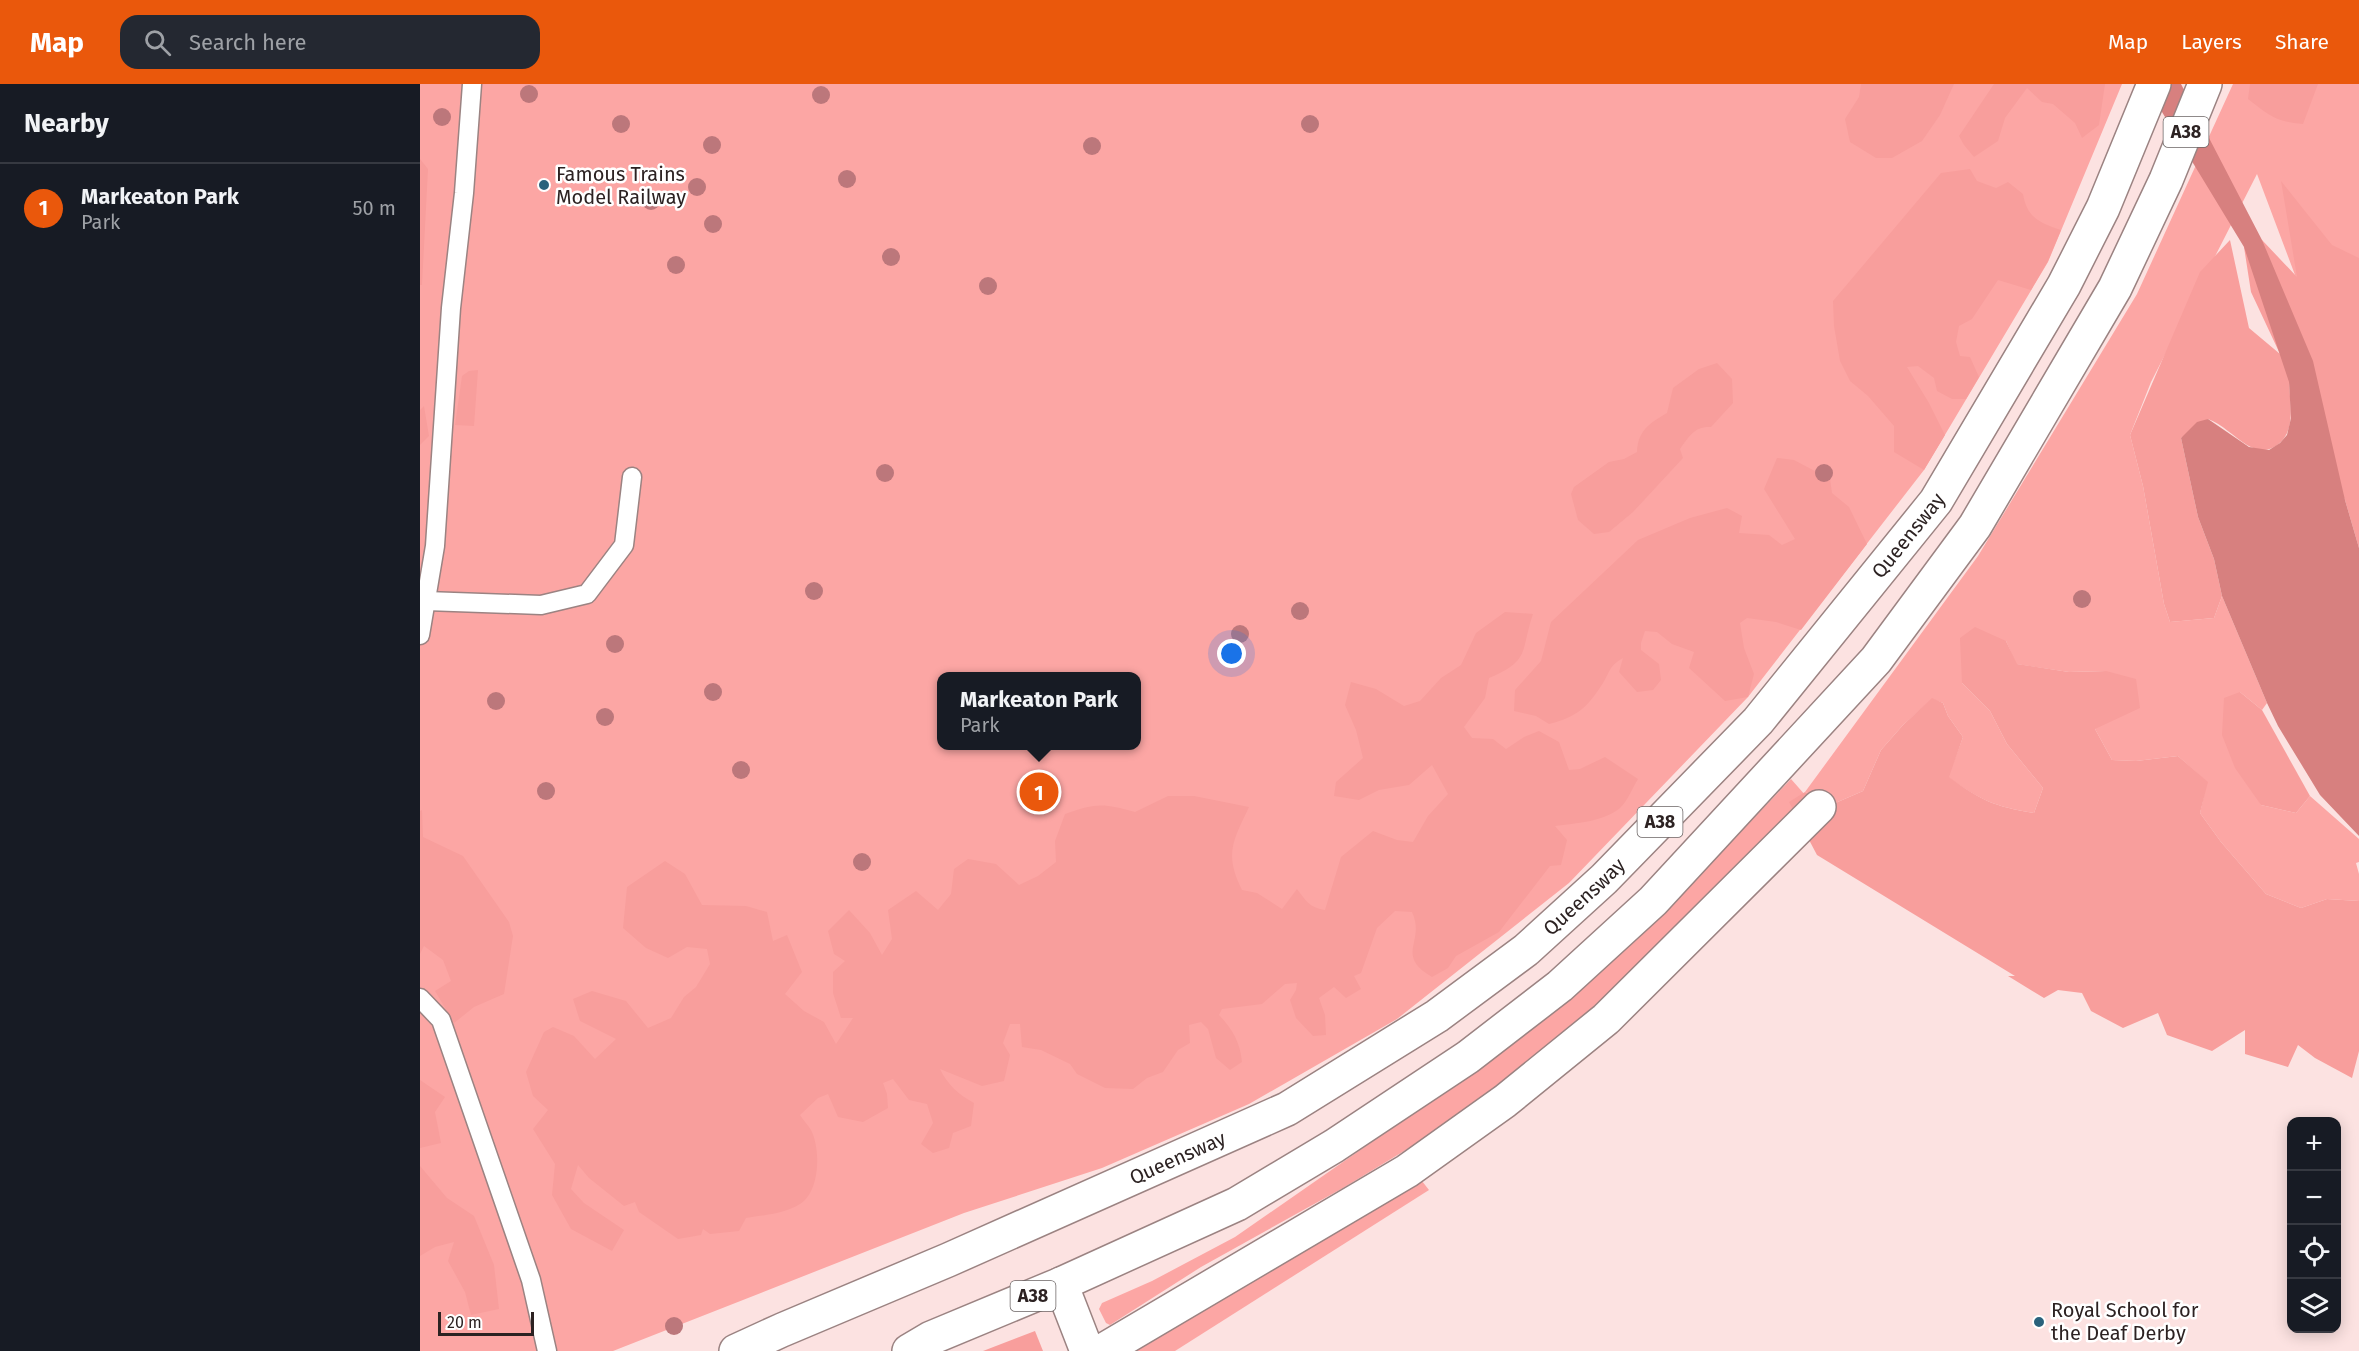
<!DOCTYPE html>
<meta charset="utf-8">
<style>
body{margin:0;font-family:"Fira Sans",sans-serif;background:#242831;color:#f1f3f6}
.controls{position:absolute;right:18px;bottom:18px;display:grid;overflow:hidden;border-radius:12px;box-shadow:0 3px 15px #0003}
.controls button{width:54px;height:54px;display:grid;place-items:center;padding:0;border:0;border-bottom:2px solid #363941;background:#171b24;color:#f1f3f6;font:30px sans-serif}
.scale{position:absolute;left:18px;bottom:15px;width:96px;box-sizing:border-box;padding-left:6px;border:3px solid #2c2222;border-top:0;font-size:16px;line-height:21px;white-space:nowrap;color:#2c2222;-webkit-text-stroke:4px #fff;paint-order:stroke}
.you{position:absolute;left:812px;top:570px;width:21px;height:21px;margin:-15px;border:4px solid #fff;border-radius:50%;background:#1a73e8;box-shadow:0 0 0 9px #1a73e833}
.badge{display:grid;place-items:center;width:39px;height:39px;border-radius:50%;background:#ea580c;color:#fff;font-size:20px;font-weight:700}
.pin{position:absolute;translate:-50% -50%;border:3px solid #fff;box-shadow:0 2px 6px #0006}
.popup{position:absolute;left:517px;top:588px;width:204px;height:78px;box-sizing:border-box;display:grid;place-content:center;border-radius:12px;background:#171b24;filter:drop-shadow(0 2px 4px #0005);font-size:20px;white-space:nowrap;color:#9ea1a6}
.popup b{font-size:22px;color:#f1f3f6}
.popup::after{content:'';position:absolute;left:50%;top:100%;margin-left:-12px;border:12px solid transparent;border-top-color:#171b24}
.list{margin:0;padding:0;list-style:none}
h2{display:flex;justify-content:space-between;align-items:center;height:78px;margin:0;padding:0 24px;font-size:26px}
h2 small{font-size:20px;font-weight:400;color:#9ea1a6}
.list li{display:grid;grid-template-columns:39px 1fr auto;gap:18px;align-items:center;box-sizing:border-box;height:90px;padding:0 24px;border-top:2px solid #363941}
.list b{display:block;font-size:22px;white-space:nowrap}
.list p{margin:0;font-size:20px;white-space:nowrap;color:#9ea1a6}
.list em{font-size:20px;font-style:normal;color:#9ea1a6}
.icon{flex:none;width:33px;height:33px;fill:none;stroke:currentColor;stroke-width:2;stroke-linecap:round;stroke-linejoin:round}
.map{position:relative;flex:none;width:1939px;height:1267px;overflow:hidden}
header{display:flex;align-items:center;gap:36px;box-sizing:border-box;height:84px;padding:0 30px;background:#ea580c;color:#fff}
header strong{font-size:28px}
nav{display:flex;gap:33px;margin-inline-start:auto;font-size:21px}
.search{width:420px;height:54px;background:#242831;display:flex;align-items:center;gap:15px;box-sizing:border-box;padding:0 21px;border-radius:18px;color:#9ea1a6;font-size:22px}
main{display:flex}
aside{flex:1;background:#171b24}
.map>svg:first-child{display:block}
</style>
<header>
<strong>Map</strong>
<div class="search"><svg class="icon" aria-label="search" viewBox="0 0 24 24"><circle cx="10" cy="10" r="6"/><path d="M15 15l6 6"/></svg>Search here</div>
<nav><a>Map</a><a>Layers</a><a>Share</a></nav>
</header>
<main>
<aside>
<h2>Nearby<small></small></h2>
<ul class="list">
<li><span class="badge">1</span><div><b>Markeaton Park</b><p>Park</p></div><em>50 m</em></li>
</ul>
</aside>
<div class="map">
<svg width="1939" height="1267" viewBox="0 0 1939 1267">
<rect width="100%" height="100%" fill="#fce2e1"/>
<g fill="#fca6a4" fill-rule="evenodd">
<path d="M0,0h1702l-74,178 -124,208 -176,227 -179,186 -172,136 -148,85 -147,64 -138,45 -351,138h-193zM522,592h194v70h-194z"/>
<path d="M1813,0h126v361l-102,-271 -106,208 -21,53 13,51 21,118 6,18 44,-4 8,-22 45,107 -5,7 -22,-18 21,113 35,8 14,-17 49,43v23l-3,1 3,11v27l-32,-2 -26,9 -35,-14 -45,-52 -21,-29 7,-31 -29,-26 -42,5 -24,-1 -17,-31 11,-58 -37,1 -53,-8 -10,-23 -44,42 28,28 17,33 36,44 -9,25c-41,-7 -52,-12 -86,-36l15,-40 -15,-21 -5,-13 -11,-4 -29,26 -22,25 -18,41 -30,13 -28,-12 173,-236 159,-262z"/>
<path d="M1371,695l15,17 -64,63 -69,75 -48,47 -139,115 -72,49 -71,43 -142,79 -91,58 -4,-2 -7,-14 3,-6 50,-22 83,-44 197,-137 251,-208z"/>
<path d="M998,1092l11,14 -254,161h-46z"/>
</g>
<g fill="#f89e9c">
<path d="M1441,0h93l-14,31 -18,26 -30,17h-16l-26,-16 -5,-23 14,-22z"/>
<path d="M1574,0h111l-6,41 -17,13 -7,-15 -22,-19 -11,-2 -15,-14 -22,30 -7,23 -24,16 -10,-12 -5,-9z"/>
<path d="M1830,0h68l-15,40c-28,-2 -34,-9 -55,-25z"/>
<path d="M0,75l8,10 -6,116h-2z"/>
<path d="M1550,85l7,12 19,7 12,-6 15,12c4,24 17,29 38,36l-13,31 -17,29 -33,-10 -26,39 -13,7 -3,16 4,14 10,1 9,20 -13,22h-14l-15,-8 -3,-13 -16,-12 -11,1 22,36 16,32 -21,35 -30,-18v-26l-26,-30 -18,-15 -10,-20 -6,-35 -1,-25 108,-128z"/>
<path d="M1861,97l51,64 27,13v290l-14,-48 -56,-118c1,23 8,52 -15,65 -8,5 -19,3 -27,-2 -13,-8 -25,-21 -39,-26l-27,19 17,79 16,42 8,37 -8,22 -44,4 -6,-18 -21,-118 -13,-51 70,-163 30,-32 19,88 31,26 -29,-62 -7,-45 18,-7 35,37z"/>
<path d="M1297,279l15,16 1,24 -22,24c-16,-1 -22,9 -31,22l3,9 -50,54 -24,20 -15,2 -16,-14 -7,-26 3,-7 35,-25 15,-3 13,-7c1,-22 13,-29 30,-39l6,-25 26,-19z"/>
<path d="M58,286l-4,56 -19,-1 7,-49 7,-5z"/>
<path d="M4,322l5,30 -9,9v-35z"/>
<path d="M1357,374l17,2 36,19 2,14 17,14 18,37 -66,86 -25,-8 -29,-4 -7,5 4,25 10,26 -6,23 -23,4 -36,-33 5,-16 -22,-8 -15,-12 -12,-1 -4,12v7l18,14 2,16 -8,10 -16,2 -18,-20 4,-14c-14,8 -12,12 -20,25 -15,24 -26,34 -54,41l-13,-8 -22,-5 1,-21 26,-29 10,-39 87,-82 52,-22 37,-10 15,8 -3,17 30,2 13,10 13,-6 -31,-50z"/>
<path d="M1085,528l28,2c-13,38 -2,46 -44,64l-4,20 -21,29 8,11 21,1 13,10 18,-12 15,-6 20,11 10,28 11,-1 25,-12 33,22c-5,8 -11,23 -18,29 -17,14 -44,15 -65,18l12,14 -6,25 -11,1 -51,66 -43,24 -8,12 -16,9c-38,-22 -6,-35 -20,-65l-17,-1 -18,17 -16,45 -7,3 7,13 -15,9 -12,-11 -15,11 6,17 1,20 -13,1 -17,-18 -6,-18 6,-10 1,-7 -12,1 -23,20 -40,5 -3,6c14,15 21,27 23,47l-12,8 -14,-12 -8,-29 -7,-7 -12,3 1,18 -12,7 -15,22 -16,6 -14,11 -28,-1 -28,-14 -7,-10 -29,-14 -19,-3 -2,-23h-10l-7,19 7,12 -6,26 -22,5 -42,-17c7,15 19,26 34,34l-3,23 -18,7 -4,15 -16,5 -12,-9 12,-21 -6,-19 -18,-4 -16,-21 -10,4 4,11 1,14 -25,14 -25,-5 -10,-23 -10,4 -18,17c3,5 8,10 11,15 10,19 9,62 -11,74 -16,10 -36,11 -54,14l-7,13 -29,3 -7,-5 -2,6 -23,4 -39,-27 -4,-10 -11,4 -35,-28 -11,-13 -7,24 13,14 40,27 -12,21 -41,-22 -19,-34 3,-31 -22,-35 15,-19 -15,-14 -7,-24 18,-40 9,-5 21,9 21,23 21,-20 -36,-18 -7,-22 19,-8 34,10 22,27 23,-10 13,-21 12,-10 14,-23 -3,-15 -20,-2 -19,11 -22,-10 -23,-20 4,-41 38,-26 20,13 17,31 44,1 21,6 6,29 14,-6 15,37 -17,22 19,17 20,11 12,22 17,-26h-12l-8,-25v-21l12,-11 -11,-7 -6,-23 21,-21 21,23 12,22 10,-16 -4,-29 28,-19 22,19 13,-16 3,-25 14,-10 28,5 23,21 19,-9 18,-14 -1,-21 10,-27c31,-11 38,-11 70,-2l33,-16h26l55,11c-16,34 -25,47 -7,83l15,3 25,16 15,-20c9,12 13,19 28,21l16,-53 32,-26 24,9 16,2 15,-26 20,-22 -16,-29 -23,20 -30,5 -20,10 -25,-4 2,-14 27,-24 -7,-28 -11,-25 6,-23 25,7 28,17 16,-5 21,-23 20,-13 15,-32z"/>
<path d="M1555,543l31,14 11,23 52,8 37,-1 30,8 4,29 -45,21 17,31 24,1 42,-5 30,26 -8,31 21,29 45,52 35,14 26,-9 32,2v150l-7,27 -37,-20 -17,-13 -10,22 -43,-13v-24l-33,21 -45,-16 -9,-22 -35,15 -32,-17 -9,-18 -24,-3 -14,8 -36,-22h7l-198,-121 -28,-53 16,-10 28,12 30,-13 18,-41 22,-25 29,-27 11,5 5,13 15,21 -14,40c33,24 44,29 85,36l9,-25 -36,-44 -17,-33 -28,-28 -2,-45z"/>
<path d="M1820,608l22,18 48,86 -14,17 -35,-8 -26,-37 -13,-33 2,-37z"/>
<path d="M2,726l1,27 40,19 46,66 4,14 -9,58 -30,13 -20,16 -19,-32 16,-10 -8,-21 -19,-14 -4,8v-143z"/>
<path d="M0,996l25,17 -10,15 6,31 -21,5z"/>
<path d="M0,1082l27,32 27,18 20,49 5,44 -28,6 -6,-23 -17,-31 6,-19 -19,5 -15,9z"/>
<path d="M615,1247l8,20h-60z"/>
</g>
<path fill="#d7807f" d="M1725,0h36l81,156 51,121 32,139 14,48v288l-39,-41 -42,-69 -11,-23 -45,-107 -8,-37 -16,-42 -17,-79 16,-16 11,-3 41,28 20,3 11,-7 7,-8 4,-17 -2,-36 -45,-135z"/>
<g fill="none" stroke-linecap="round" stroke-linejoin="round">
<g stroke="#9b8382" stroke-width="21">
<g id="service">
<path d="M6,517l115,4 46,-11 37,-49 8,-68"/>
<path d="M0,551l15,-89 16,-238 13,-115 8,-109"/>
<path d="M0,914l21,22 90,260 16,71"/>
</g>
</g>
<g stroke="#9b8382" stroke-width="36">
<g id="minor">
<path d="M641,1200l26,67"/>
<path d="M682,1267l305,-180 98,-70 101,-82 213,-212"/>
</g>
</g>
<g stroke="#9b8382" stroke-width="36">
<g id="trunk">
<path id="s1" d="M316,1267l46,-21 166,-70 339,-151 150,-93 89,-66 78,-71 154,-158 178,-220 128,-216 39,-77 51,-124"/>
<path d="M489,1267l22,-13 130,-54 176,-80 97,-58 134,-89 92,-71 93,-85 223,-241 99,-134 140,-238 51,-108 39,-96"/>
</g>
</g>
<use href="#service" stroke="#fff" stroke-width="18"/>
<use href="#minor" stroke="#fff" stroke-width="33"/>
<use href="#trunk" stroke="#fff" stroke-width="33"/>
</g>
<g fill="#bc777b">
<circle cx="109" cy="10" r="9"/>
<circle cx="401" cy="11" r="9"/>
<circle cx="22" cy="33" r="9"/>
<circle cx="201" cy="40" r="9"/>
<circle cx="890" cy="40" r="9"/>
<circle cx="292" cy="61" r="9"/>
<circle cx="672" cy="62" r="9"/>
<circle cx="427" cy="95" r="9"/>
<circle cx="277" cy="103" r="9"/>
<circle cx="231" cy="117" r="9"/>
<circle cx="293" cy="140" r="9"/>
<circle cx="471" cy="173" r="9"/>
<circle cx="256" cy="181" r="9"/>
<circle cx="568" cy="202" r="9"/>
<circle cx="465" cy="389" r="9"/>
<circle cx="1404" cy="389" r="9"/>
<circle cx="394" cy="507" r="9"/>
<circle cx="1662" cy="515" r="9"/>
<circle cx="880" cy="527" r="9"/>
<circle cx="820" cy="550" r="9"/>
<circle cx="195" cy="560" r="9"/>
<circle cx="293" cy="608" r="9"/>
<circle cx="76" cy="617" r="9"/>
<circle cx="185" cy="633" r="9"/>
<circle cx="321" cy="686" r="9"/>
<circle cx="126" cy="707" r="9"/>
<circle cx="442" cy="778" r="9"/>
<circle cx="254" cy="1242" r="9"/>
</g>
<g fill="#2a627c" stroke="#fff" stroke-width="2">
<circle cx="124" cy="101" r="6"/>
<circle cx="1619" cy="1238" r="6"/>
</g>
<g text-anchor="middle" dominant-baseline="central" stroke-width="5" stroke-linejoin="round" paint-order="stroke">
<g fill="#fff" stroke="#6b6464" stroke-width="1.5">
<rect x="1743.5" y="33" width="45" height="30" rx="4.5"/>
<rect x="1217.5" y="723" width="45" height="30" rx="4.5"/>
<rect x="590.5" y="1197" width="45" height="30" rx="4.5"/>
</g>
<g font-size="18" font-weight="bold" fill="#2c2222">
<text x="1766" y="48">A38</text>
<text x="1240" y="738">A38</text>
<text x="613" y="1212">A38</text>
</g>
<g font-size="20" fill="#2c2222" stroke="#fff" text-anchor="start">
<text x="136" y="90">Famous Trains<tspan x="136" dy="23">Model Railway</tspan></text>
<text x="1631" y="1226">Royal School for<tspan x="1631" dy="23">the Deaf Derby</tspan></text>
</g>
<g font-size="20" fill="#2c2222" stroke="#fff">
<text stroke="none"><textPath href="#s1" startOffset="1454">Queensway</textPath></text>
<text stroke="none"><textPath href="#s1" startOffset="968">Queensway</textPath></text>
<text stroke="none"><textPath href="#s1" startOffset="482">Queensway</textPath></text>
</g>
</g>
</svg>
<div class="controls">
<button>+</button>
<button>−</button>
<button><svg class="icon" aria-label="locate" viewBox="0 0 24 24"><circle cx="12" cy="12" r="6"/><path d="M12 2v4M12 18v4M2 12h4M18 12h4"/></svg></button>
<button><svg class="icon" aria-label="layers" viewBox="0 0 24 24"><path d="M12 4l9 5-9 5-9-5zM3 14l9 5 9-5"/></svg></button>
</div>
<div class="scale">20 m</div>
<div class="you"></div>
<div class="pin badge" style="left:619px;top:708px">1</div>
<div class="popup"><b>Markeaton Park</b>Park</div>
</div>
</main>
